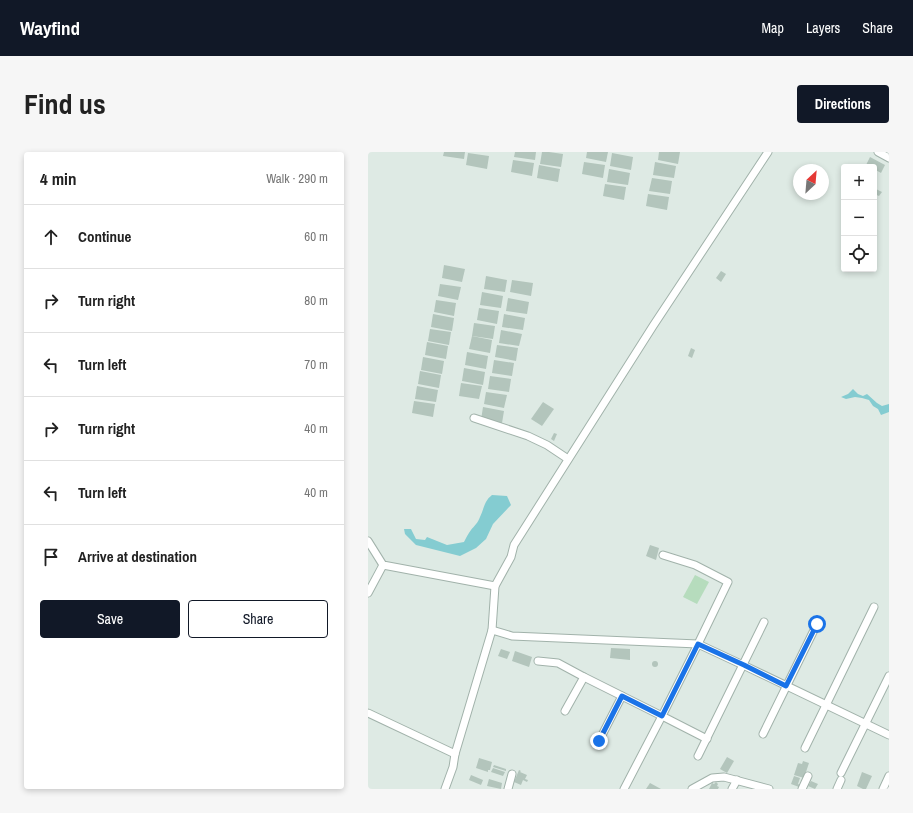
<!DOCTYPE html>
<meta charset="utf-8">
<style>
body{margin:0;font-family:"Archivo Narrow",sans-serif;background:#f6f6f6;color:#222}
.controls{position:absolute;right:12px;top:12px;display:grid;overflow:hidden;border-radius:4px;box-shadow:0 2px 6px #0003}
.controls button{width:36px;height:36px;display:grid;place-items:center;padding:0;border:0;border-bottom:1px solid #e0e0e0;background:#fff;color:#222;font:20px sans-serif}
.compass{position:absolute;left:425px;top:12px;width:36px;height:36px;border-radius:50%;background:#fff;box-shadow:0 2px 6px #0003;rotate:26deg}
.stop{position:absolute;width:12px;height:12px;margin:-9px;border:3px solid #1a73e8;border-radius:50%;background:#fff}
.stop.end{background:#1a73e8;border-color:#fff;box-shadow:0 1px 4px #0008}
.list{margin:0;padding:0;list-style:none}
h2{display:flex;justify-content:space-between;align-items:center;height:52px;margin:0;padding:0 16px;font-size:17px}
h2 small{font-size:13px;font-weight:400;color:#767676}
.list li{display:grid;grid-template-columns:26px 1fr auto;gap:12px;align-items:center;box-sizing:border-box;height:64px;padding:0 16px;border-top:1px solid #e0e0e0}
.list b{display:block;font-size:15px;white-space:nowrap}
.list em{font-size:13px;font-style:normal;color:#767676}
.actions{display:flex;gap:8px;padding:12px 16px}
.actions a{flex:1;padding:9px 0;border:1px solid #111827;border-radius:4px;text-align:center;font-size:14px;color:#111827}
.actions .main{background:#111827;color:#fff}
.icon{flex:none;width:22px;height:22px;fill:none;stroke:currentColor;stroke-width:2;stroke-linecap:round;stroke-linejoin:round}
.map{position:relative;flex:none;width:521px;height:637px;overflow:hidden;border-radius:4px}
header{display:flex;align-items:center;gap:24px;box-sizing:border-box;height:56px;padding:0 20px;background:#111827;color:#fff}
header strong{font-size:19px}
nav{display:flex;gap:22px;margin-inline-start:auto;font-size:14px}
.intro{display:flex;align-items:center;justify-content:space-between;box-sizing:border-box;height:96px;padding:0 24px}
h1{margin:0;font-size:28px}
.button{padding:10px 18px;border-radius:4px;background:#111827;color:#fff;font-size:14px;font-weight:700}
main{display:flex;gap:24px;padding:0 24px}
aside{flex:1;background:#fff;border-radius:4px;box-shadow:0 2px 6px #0003}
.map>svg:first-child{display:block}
</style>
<header>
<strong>Wayfind</strong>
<nav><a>Map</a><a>Layers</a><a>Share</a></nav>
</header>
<div class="intro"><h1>Find us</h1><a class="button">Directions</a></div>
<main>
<aside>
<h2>4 min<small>Walk · 290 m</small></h2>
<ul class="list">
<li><svg class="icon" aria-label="ahead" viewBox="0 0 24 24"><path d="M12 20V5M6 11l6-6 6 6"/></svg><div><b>Continue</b></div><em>60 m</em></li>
<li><svg class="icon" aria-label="right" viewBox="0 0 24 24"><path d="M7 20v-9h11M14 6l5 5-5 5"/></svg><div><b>Turn right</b></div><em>80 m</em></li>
<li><svg class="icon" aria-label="left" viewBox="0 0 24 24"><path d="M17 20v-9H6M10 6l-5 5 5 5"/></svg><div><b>Turn left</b></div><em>70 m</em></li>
<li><svg class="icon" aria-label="right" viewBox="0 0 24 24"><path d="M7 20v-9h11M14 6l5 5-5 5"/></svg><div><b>Turn right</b></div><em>40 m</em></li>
<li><svg class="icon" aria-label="left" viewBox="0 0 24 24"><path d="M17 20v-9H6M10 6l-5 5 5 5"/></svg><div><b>Turn left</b></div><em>40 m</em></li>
<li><svg class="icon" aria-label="arrive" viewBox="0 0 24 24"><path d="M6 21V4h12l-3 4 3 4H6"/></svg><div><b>Arrive at destination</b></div></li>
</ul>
<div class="actions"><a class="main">Save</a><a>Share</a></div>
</aside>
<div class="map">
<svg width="521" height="637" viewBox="0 0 521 637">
<rect width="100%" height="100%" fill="#deeae4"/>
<path fill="#b6dcbd" d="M327,423l14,7 -12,22 -14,-7z"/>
<g fill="#84ccd1">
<path d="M485,237l5,5 5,2 4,-2 10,9 5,3 7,-2v8l-8,3 -3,-6 -5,-3 -4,-6 -7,-2 -7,-1 -9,2 -5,-2 7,-3z"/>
<path d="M124,343l15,1 4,9 -18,19 -7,15 -10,9 -16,8 -44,-11 -11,-11 -1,-5h7l5,10 9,1 2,-3 20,8 17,-3c2,-4 4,-8 7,-12 3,-4 7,-7 9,-13 4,-8 4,-16 12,-22z"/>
</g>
<g fill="#b3c5bc">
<path d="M76,0h21l-1,7 -21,-3z"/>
<path d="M147,0h21l-1,8 -21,-3z"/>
<path d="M174,0h7l14,2 -2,13 -21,-3z"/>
<path d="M219,0h21l-2,10 -20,-4z"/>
<path d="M291,0h21l-2,12 -20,-4z"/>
<path d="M100,1l21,3 -2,13 -21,-4z"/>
<path d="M244,1l21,4 -2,13 -21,-4z"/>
<path d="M502,5l15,8 -4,8 -7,-4v-2h-9z"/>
<path d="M145,8l21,3 -2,13 -21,-4z"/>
<path d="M216,10l21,3 -2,13 -21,-4z"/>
<path d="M287,10l21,4 -2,12 -21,-3z"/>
<path d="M171,13l21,4 -2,13 -21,-4z"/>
<path d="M241,17l21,4 -2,12 -21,-3z"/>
<path d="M284,26l20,3 -2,13 -21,-3z"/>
<path d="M237,32l21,3 -2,13 -21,-4z"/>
<path d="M506,36l8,4 -3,4 -5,-2z"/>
<path d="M280,42l21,3 -2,13 -21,-4z"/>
<path d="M76,113l21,4 -3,13 -20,-4z"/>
<path d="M353,119l5,3 -5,8 -5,-4z"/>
<path d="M118,124l21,4 -2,12 -21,-3z"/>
<path d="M144,128l21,3 -2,13 -21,-4z"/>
<path d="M72,132l21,3 -3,13 -20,-4z"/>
<path d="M114,140l21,4 -2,12 -21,-3z"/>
<path d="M140,146l21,4 -2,12 -21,-3z"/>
<path d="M68,148l20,3 -2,13 -20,-4z"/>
<path d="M111,156l20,3 -2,13 -20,-4z"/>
<path d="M65,162l21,4 -2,13 -21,-4z"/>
<path d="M136,162l21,4 -2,12 -21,-3z"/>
<path d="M106,171l21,3 -2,13 -21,-3z"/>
<path d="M62,177l21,3 -2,13 -21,-4z"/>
<path d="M133,178l21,4 -3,12 -20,-3z"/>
<path d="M104,184l20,4 -2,13 -21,-4z"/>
<path d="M59,190l21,4 -2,13 -21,-4z"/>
<path d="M129,193l21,3 -2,13 -21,-4z"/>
<path d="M323,196l4,2 -3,8 -4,-2z"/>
<path d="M99,200l21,4 -2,13 -21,-4z"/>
<path d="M55,205l21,4 -2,13 -21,-4z"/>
<path d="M126,208l20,3 -2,13 -20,-3z"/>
<path d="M96,216l21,4 -2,13 -21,-4z"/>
<path d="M52,219l21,4 -2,13 -21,-4z"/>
<path d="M122,224l21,3 -2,13 -21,-3z"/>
<path d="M93,231l21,3 -3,13 -20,-3z"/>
<path d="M49,234l21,4 -2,12 -21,-3z"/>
<path d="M118,240l21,3 -3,13 -20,-4z"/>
<path d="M46,249l21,3 -2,13 -21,-4z"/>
<path d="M175,250l11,7 -12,17 -11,-7z"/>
<path d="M115,255l21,4 -2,12 -21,-3z"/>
<path d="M186,281l3,1 -3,7 -3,-2z"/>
<path d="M282,393l9,3 -3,12 -10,-4z"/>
<path d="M243,496l19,1v11l-20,-2z"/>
<path d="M133,497l9,3 -3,7 -9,-3z"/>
<path d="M147,499l17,6 -3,10 -17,-6z"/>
<circle cx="287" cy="512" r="3"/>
<path d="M359,605l7,4 -7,12 -7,-4z"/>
<path d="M111,606l13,4 -2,8h-2v2l-12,-4z"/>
<path d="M435,609l6,2 -5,15 -10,-3 4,-12 4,1z"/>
<path d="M126,613l12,4v2l-13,-4z"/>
<path d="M125,616l12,4 -2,4 -12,-4z"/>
<path d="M151,618l2,1 -1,1 7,3 -2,4 3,1 -1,2 -4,-2 -2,5 -7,-3z"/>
<path d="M494,620l10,4 -6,13h-3l-6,-3z"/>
<path d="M103,623l12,5 -2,5 -12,-5z"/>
<path d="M426,624l6,2 -2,6 2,1 -1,2 -8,-3z"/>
<path d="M121,627l13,4 -1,6 -14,-3z"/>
<path d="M443,629l7,3 -3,5 -7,-3z"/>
<path d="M348,630l2,2 -1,2 2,1 -1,2h-9l3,-6 2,1z"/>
<path d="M282,631l11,6h-15z"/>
</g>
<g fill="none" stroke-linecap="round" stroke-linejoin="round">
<g stroke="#a1b2aa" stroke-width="9">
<g id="street">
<path d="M510,0l11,6"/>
<path d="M106,266l54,18 19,9 21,14"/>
<path d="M0,389l15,24 112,21"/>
<path d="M0,441l15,-28"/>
<path d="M124,478l20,6 186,8 30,-62 -33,-17 -32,-10"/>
<path d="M170,509l20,2 26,14 78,39 -38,73"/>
<path d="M197,559l19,-34"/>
<path d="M0,561l87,41"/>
<path d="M395,582l54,-110"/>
<path d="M339,587l-45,-23 36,-72 45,21 146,70"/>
<path d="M231,589l23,-45"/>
<path d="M437,596l69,-141"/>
<path d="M330,604l66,-134"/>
<path d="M473,621l48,-97"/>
<path d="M77,637l8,-22 2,-13 37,-124 3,-44 16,-29 3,-12 139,-219 115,-174"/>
<path d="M140,637l4,-15"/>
<path d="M324,637l20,-11 12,-1 45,12"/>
<path d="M364,637l5,-9"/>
<path d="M434,637l6,-13"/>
<path d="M469,637l4,-9"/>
<path d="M515,637l6,-13"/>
</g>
</g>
<use href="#street" stroke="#fff" stroke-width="7"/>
</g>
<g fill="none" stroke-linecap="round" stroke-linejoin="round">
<path stroke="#1a73e8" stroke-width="5" d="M231,589l23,-45 40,20 36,-72 46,21 42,21 31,-62"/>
</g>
</svg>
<div class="controls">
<button>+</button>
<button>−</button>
<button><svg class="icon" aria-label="locate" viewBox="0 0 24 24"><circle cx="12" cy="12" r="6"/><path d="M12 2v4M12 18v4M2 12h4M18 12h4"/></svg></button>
</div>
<svg class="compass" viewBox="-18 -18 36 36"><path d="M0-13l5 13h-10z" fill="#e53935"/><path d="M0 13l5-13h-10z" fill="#767676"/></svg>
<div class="stop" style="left:449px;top:472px"></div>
<div class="stop end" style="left:231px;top:589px"></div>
</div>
</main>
